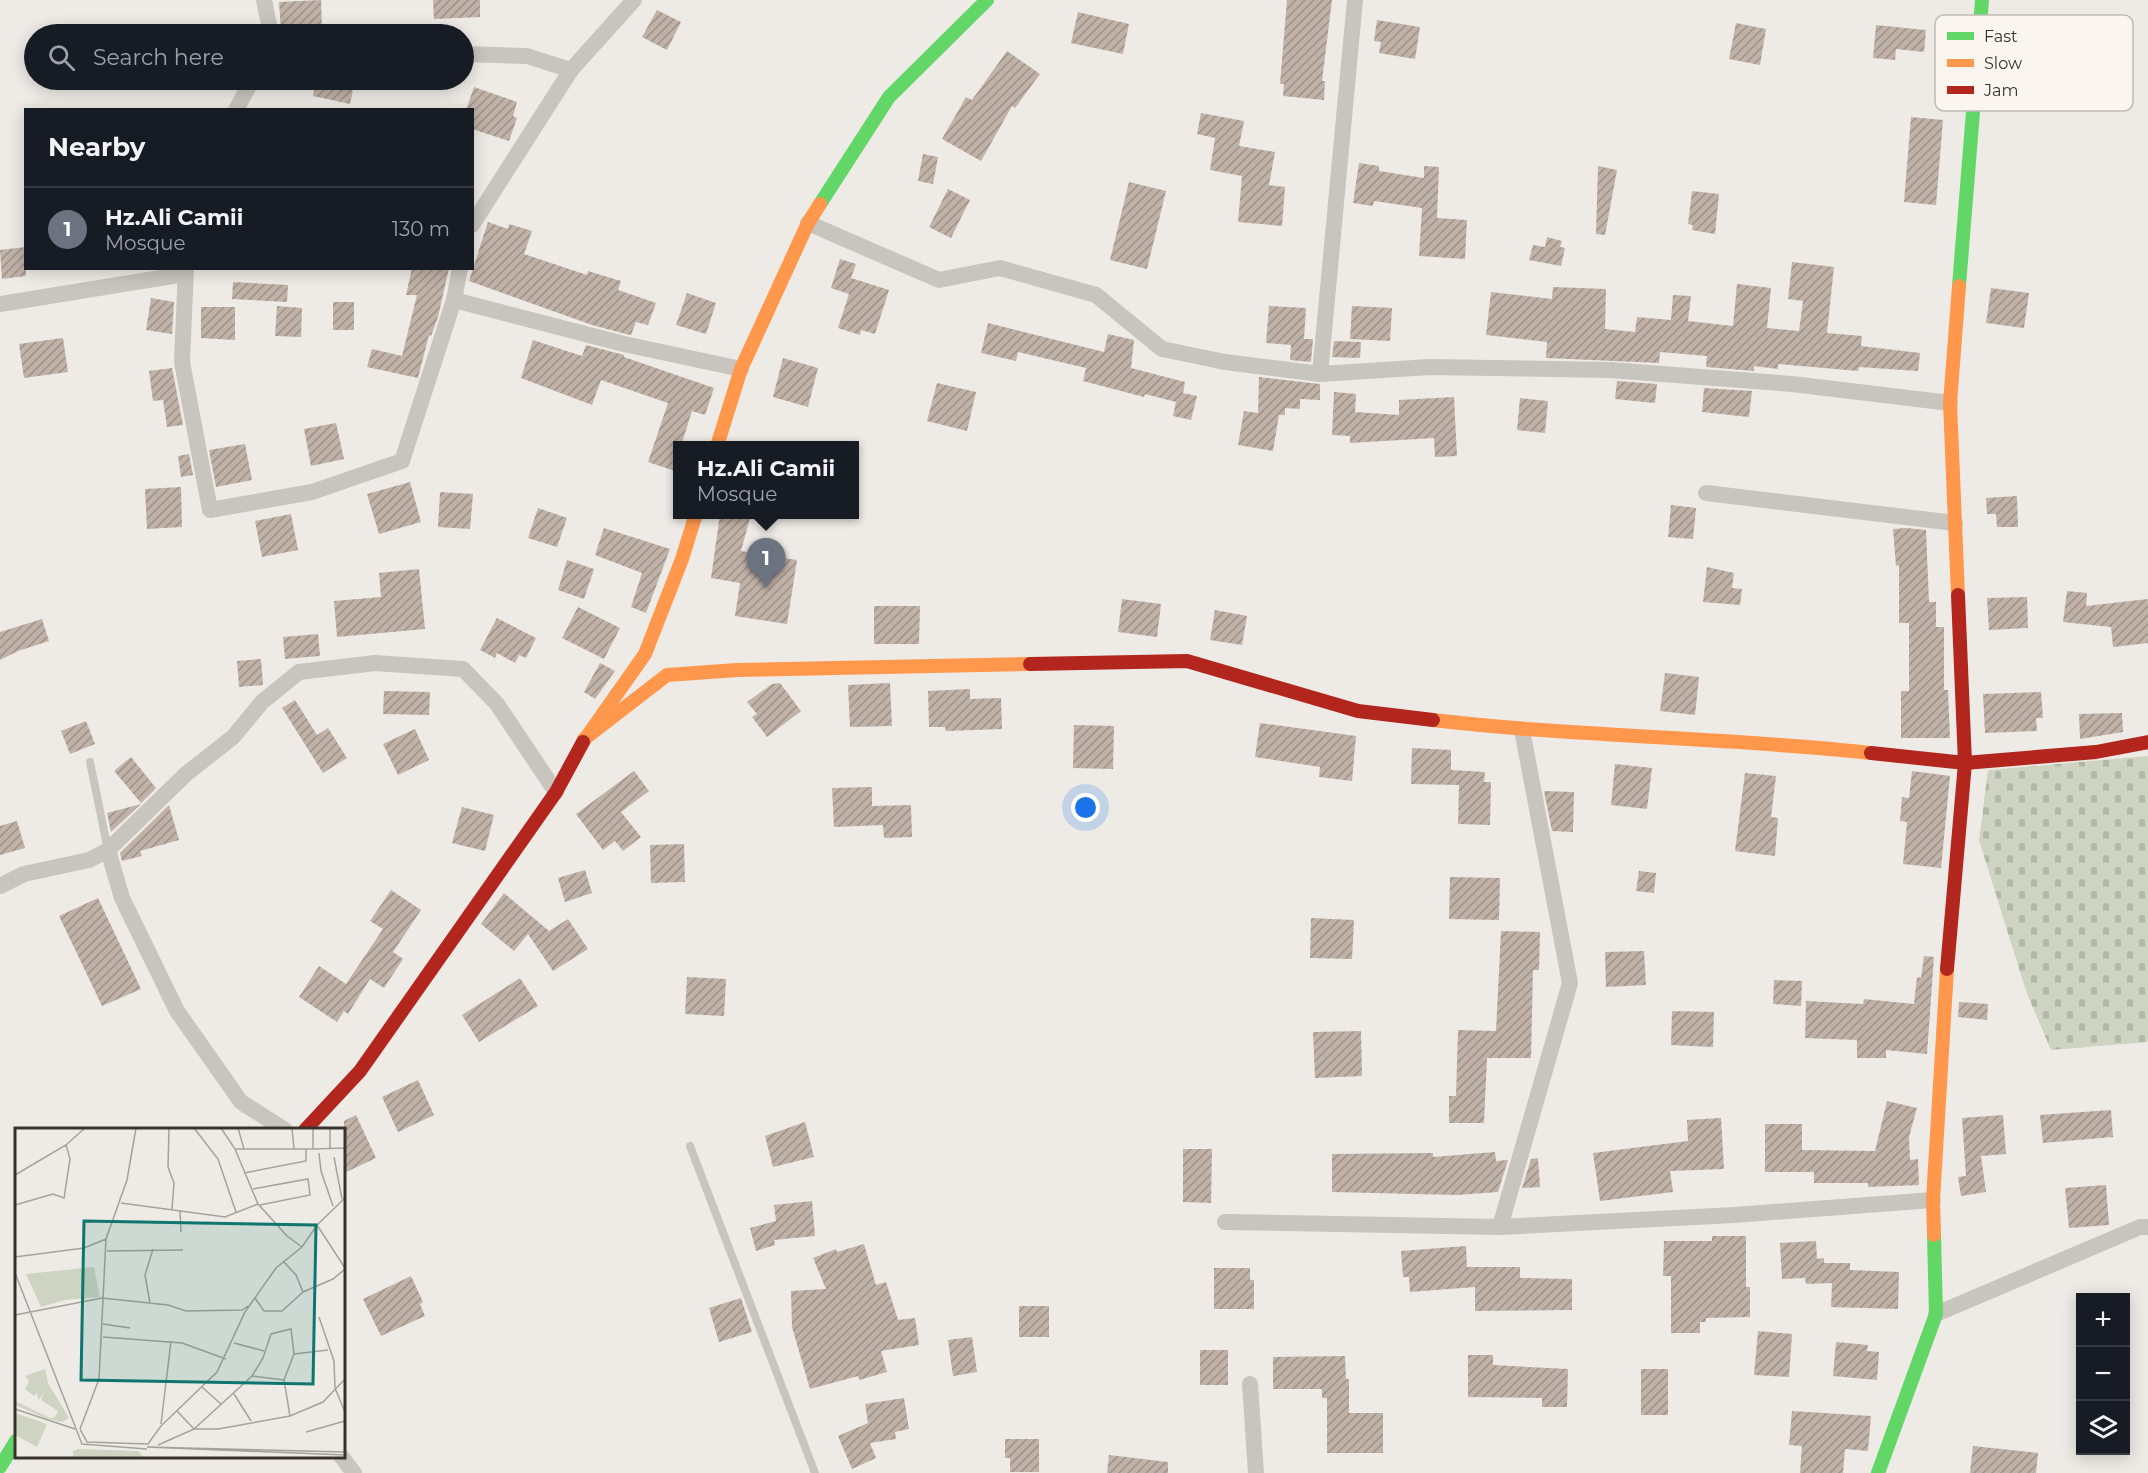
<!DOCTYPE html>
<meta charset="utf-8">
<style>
body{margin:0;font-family:Montserrat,sans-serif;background:#242831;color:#f1f3f6}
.controls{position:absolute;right:18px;bottom:18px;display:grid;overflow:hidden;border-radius:0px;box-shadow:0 3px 15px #0003}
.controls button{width:54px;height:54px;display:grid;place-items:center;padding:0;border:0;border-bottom:2px solid #363941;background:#171b24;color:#f1f3f6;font:30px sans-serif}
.you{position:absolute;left:1086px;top:808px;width:21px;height:21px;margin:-15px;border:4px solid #fff;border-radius:50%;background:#1a73e8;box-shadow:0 0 0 9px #1a73e833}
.badge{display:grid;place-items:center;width:39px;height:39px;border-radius:50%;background:#7c3aed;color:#fff;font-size:20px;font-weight:700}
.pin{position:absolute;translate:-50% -50px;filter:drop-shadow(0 2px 3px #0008)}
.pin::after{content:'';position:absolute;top:32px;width:21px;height:18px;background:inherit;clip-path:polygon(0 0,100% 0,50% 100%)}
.popup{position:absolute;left:673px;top:441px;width:186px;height:78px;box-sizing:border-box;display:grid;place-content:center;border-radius:0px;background:#171b24;filter:drop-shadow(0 2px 4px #0005);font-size:20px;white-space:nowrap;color:#9ea1a6}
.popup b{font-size:22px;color:#f1f3f6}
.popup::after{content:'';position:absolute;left:50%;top:100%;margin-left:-12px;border:12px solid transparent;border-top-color:#171b24}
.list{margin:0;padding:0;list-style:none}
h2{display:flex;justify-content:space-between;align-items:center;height:78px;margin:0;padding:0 24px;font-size:26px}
h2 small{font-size:20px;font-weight:400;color:#9ea1a6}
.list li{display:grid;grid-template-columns:39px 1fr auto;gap:18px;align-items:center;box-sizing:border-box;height:84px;padding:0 24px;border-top:2px solid #363941}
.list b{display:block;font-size:22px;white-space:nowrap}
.list p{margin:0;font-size:20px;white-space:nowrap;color:#9ea1a6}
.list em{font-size:20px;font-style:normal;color:#9ea1a6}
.icon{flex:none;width:33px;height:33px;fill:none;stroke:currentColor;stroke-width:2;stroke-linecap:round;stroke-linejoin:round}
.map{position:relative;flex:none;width:2148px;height:1473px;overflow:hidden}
.search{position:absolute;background:#171b24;box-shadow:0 3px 15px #0003;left:24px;top:24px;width:450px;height:66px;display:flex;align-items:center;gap:15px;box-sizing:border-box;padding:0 21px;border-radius:33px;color:#9ea1a6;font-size:22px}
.panel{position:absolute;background:#171b24;box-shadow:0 3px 15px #0003;left:24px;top:108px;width:450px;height:162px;border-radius:0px}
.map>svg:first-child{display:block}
</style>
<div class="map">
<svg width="2148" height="1473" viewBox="0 0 2148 1473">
<defs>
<pattern id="cemetery-stones" width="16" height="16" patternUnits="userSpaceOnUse" patternTransform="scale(1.5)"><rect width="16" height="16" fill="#ced4c1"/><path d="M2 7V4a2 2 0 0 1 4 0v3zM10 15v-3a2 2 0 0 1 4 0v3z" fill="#b2b6a6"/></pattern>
<pattern id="building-hatch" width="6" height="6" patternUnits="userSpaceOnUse" patternTransform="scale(1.5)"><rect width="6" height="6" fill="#c1b2a8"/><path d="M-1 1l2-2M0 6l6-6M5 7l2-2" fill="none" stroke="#9e9189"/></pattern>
</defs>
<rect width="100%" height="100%" fill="#eeebe6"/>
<path fill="url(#cemetery-stones)" d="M2148,756v286l-97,8 -25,-59 -47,-151 9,-70z"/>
<g fill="url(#building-hatch)">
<path d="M321,0l1,30 -41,2 -2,-30z"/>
<path d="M433,0h47v17l-46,2z"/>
<path d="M1287,0h45l-10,81h3l-1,19 -41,-4 1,-12h-4z"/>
<path d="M657,10l24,12 -14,28 -25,-13z"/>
<path d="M1078,12l51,12 -6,30 -52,-11z"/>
<path d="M1377,20l43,7 -5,32 -36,-6 2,-11 -7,-1z"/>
<path d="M1736,23l30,6 -6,36 -31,-6z"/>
<path d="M1876,25l50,5 -2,22 -28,-3 -1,11 -22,-2z"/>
<path d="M1007,51l33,23 -25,34 -3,-2 -31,55 -39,-22 24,-42 6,3z"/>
<path d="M316,80h39l-5,24 -37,-8z"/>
<path d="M474,87l43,15 -4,14 4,2 -8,23 -37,-12v-19h-6z"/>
<path d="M1201,113l43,8 -5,25 36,6 -6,33 16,2 -3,39 -44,-4 4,-46 -32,-6 5,-32 -18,-4z"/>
<path d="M1911,117l32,3 -7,85 -32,-3z"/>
<path d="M923,154l15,3 -5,27 -15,-3z"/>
<path d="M1359,163l20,3v5l45,7v-12l15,1 -2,51 30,2 -2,39 -46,-3 3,-48 -48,-7 -1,5 -20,-3z"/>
<path d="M1598,166l19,4 -12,65 -9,-1z"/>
<path d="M1129,182l37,9 -19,78 -37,-9z"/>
<path d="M948,189l22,11 -19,38 -22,-11z"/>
<path d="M1692,191l27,3 -4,40 -23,-4 1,-5 -5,-1z"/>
<path d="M488,222l20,7 1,-5 23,7 -8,23 63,21 1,-4 33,10 -3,9 38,13 -8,22 -12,-3 -5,13 -5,-1 -34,-9 -123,-44z"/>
<path d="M1547,237l15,4 -2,6 5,1 -4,18 -32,-6 4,-15 12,2z"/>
<path d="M26,247v29l-24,3 -2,-29z"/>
<path d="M840,259l16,5 -5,14 38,12 -14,44 -14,-4 -1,5 -22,-7 11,-34 -18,-6z"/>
<path d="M1792,262l42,5 -7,66 35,3 -1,10 59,7 -2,18 -59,-4 -1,4 -80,-7v5l-24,-3v5l-48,-4 1,-11 -47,-4 -1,11 -113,-5 1,-16 -61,-7 5,-43 61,7 1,-12 53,2 -1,40 30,3 2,-15 34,3 2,-25 18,1 -3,25 45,5 4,-42 34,4 -4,40 32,3 4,-30 -15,-2z"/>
<path d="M412,268h37l-11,49 -7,19 -2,-1 -11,43 -51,-11 5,-18 30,7 15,-61h-11z"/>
<path d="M233,282l55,3 -1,17 -55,-3z"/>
<path d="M1991,288l38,5 -5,35 -38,-5z"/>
<path d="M687,293l29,10 -10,31 -30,-9z"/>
<path d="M151,298l23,4 -2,32 -26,-4z"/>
<rect x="333" y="302" width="21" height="28"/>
<path d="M277,306l25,2 -1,29 -26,-1z"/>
<path d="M1269,306l37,2 -2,31h9l-2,23 -21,-2 1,-15 -25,-2z"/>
<path d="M1352,306l40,2 -2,33 -40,-2z"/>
<path d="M201,307h34v33l-34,-2z"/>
<path d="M988,323l116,29 4,-18 26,6 -3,28 54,14 -2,11 14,3 -6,24 -18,-4 3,-14 -31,-8 -1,3 -61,-16 3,-13 -68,-16 -2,9 -35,-8z"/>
<path d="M63,338l5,34 -44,6 -5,-34z"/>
<path d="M533,340l49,16 4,-11 38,10v2l90,31 -9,27 -13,-4 -11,35h-3v26l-30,-10 20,-59 -67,-23 -9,25 -71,-27z"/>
<path d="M1334,341l27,1 -1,16 -28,-1z"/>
<path d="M783,358l35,10 -10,39 -35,-10z"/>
<path d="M172,368l11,57 -16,2 -4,-27 -10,1 -4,-30z"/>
<path d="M1259,377l61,7v16l-20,-1v10l-15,-1v7h-6l-6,36 -35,-6 6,-34 14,2z"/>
<path d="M1617,381l40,3 -2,19 -40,-4z"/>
<path d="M937,383l39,9 -9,39 -40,-10z"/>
<path d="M1704,388l48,3 -3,26 -47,-5z"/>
<path d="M1334,392l22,2 -1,18 44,3v-15l55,-3 3,59 -22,1 -1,-19 -84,5v-7l-18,-1z"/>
<path d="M1520,398l28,3 -3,32 -28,-3z"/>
<path d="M336,423l8,36 -33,7 -7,-37z"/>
<path d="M245,444l7,36 -36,7 -7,-37z"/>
<path d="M189,454l4,21 -12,2 -3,-21z"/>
<path d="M410,482l11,40 -42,12 -12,-40z"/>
<path d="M181,487l1,40 -35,2 -2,-40z"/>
<path d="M440,492l33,2 -3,35 -32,-2z"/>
<path d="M2017,496l1,31h-21l-1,-13h-9l-1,-16z"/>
<path d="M1671,505l25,3 -3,31 -25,-2z"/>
<path d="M538,508l29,10 -10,29 -29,-9z"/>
<path d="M291,514l7,36 -36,7 -7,-36z"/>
<path d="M720,514h31l-10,37 56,9 -10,64 -52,-8 5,-33 -29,-5z"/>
<path d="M604,528l66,21 -24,64 -15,-6 11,-34 -47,-18z"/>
<path d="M1907,528l19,2 3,72h7v25h8v63h4l2,48h-49v-47h8v-68h-10v-58l-3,1 -3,-37z"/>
<path d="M567,560l27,9 -10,30 -26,-9z"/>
<path d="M1707,567l27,6 -2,15 10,1 -2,16 -37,-3z"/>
<path d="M419,569l6,60 -88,8 -3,-36 47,-4 -2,-24z"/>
<path d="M2067,591l20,2 -1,13 62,-7v44l-35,4 -2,-20 -48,-5z"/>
<path d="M2027,597l1,31 -39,2 -2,-32z"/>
<path d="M1122,599l39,5 -4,33 -39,-5z"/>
<path d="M874,606h46l-1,38h-45z"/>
<path d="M578,607l42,21 -16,31 -42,-21z"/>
<path d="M1215,610l32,6 -5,29 -32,-5z"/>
<path d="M497,618l39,20 -10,20 -7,-3 -4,8 -18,-10 -2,5 -15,-8z"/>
<path d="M42,619l7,22 -31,10 -18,9v-28z"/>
<path d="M318,634l2,22 -35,3 -2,-22z"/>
<path d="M261,659l2,26 -24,2 -2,-26z"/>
<path d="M600,663l15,8 -20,28 -11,-7z"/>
<path d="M1665,673l34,4 -4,38 -35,-4z"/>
<path d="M780,683l21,28 -34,26 -15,-20 5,-3 -10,-12 25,-18z"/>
<path d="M890,683l2,43 -42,1 -2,-42z"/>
<path d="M970,689v10l31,-1 1,31 -56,2 -1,-4h-16l-1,-36z"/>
<path d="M384,691l46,1 -1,23 -46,-1z"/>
<path d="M2041,692l2,26h-7l1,13 -52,2 -2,-39z"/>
<path d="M295,700l22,35 11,-7 19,30 -24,15 -41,-65z"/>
<path d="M2122,713l1,19 -43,7 -1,-25z"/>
<path d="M86,721l9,23 -25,10 -9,-23z"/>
<path d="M1260,723l96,13 -4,45 -33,-4 1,-10 -65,-10z"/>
<path d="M1074,725l40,1 -1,43 -40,-1z"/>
<path d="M415,729l14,31 -31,15 -15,-31z"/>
<path d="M1412,748l39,2v20l34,2 -1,10h7l-1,43 -32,-1 1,-39 -48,-1z"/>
<path d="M131,757l25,31 -15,15 -27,-32z"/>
<path d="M1615,764l37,4 -5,41 -36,-4z"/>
<path d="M634,771l15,20 -28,21 20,25 -18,14 -8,-10 -12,9 -27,-36z"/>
<path d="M1912,771l38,5 -9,92 -38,-4 4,-42 -7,-1 2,-24 7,1z"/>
<path d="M1745,773l31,3 -5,41 7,1 -3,38 -40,-5z"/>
<path d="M872,787v19l39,-1 1,32 -28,1 -1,-13 -49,2 -2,-39z"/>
<path d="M1544,791l30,1 -1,40 -21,-1z"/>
<path d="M141,804l-30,28 -4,-19z"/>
<path d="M169,805l10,35 -39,11 2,5 -20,5 -2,-8z"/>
<path d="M462,807l32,8 -9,36 -33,-8z"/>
<path d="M17,821l8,27 -25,7v-29z"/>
<path d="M684,844l1,38 -34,1 -1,-38z"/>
<path d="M585,870l7,23 -27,9 -7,-24z"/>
<path d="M1639,871l17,2 -2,20 -18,-2z"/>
<path d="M1450,877l50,1 -1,42 -50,-1z"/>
<path d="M391,890l30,20 -28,42 10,7 -19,29 -14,-9 -22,35 -4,-3 -7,11 -38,-25 20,-31 27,18 37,-55 -13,-8z"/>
<path d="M504,893l45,38 19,-12 20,30 -35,22 -25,-37 -14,17 -33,-27z"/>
<path d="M98,898l43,91 -39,17 -43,-90z"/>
<path d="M1311,918l43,2 -2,39 -42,-1z"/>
<path d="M1501,931l39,1 -1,38h-6l-2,88h-44l-3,65h-35v-27h7l2,-66 38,1z"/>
<path d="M1644,951l2,34 -40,2 -1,-35z"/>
<path d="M1924,956l10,1 -7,97 -41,-4v8h-29v-18l-52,-2 1,-37 57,3 1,-5 50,5 3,-27 4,1z"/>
<path d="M687,977l39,2 -2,37 -39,-2z"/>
<path d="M520,978l18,28 -59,36 -17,-27z"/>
<path d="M1774,980l28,1 -1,25 -28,-2z"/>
<path d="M1959,1002l29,2 -1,16 -29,-3z"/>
<path d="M1672,1011l42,1 -1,35 -42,-2z"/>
<path d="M1361,1031l1,45 -47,2 -2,-46z"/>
<path d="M418,1080l16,35 -36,17 -16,-35z"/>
<path d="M1887,1101l30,7 -8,29 1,23 8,-1 1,26 -51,2v-4h-54v-11h-49v-48h37v26l73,1z"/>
<path d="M2111,1110l2,27 -70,6 -3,-28z"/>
<path d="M356,1115l20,43 -32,15v-52z"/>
<path d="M2003,1115l3,39 -25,2 5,36 -25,4 -3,-19 8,-1 -4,-58z"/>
<path d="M1721,1118l3,51 -54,2 3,21 -73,9 -7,-48 95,-12 -1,-21z"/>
<path d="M805,1122l9,35 -41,10 -8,-31z"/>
<path d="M1183,1149h29l-1,54 -28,-1z"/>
<path d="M1495,1152l1,9 12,-1 -10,32 -41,3 -125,-3v-38l101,-1v4z"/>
<path d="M1538,1158l2,29 -18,1 9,-29z"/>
<path d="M2106,1185l3,40 -40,3 -4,-40z"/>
<path d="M812,1201l3,35 -41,4 1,5 -19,6 -6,-23 26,-7 -2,-16z"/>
<path d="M1712,1236h34v51h4v30l-44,1v4h-6v11h-29v-57h-8l1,-35h48z"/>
<path d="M1816,1241l1,18 7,-1v5h26v7l49,2 -1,37 -67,-2 1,-24 -26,1 -1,-6 -23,1 -2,-36z"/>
<path d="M864,1244l12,41 10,-3 12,38 17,-2 4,27 -38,6 6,21 -28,8 -1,-4 -48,13 -18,-62 -1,-36 35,-2 -13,-31 23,-9 1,3z"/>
<path d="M1466,1246l1,21h53v11l52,1v31l-97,1v-24l-65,5 -1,-15h-6l-2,-26z"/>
<path d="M1214,1268h36v12h4v29h-40z"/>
<path d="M411,1276l12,26 -3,2 5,12 -44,20 -18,-37z"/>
<path d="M741,1298l11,34 -33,10 -10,-34z"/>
<rect x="1019" y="1306" width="30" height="31"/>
<path d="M1758,1331l34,3 -3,43 -35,-2z"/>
<path d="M972,1337l5,35 -24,4 -5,-36z"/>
<path d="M1836,1342l32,3 -1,6 12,1 -2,28 -44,-4z"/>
<rect x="1200" y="1350" width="28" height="35"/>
<path d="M1468,1355h25v10l75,4 -1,38h-25v-9l-74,-1z"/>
<path d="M1345,1356l1,23h3v34h34v40h-56v-55h-5v-9h-49v-32z"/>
<rect x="1641" y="1369" width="27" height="46"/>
<path d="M904,1398l5,31 -14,3 1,7 -26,4 6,15 -24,11 -14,-33 30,-13 -3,-19z"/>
<path d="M1792,1411l79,5 -3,35 -23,-2 -2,24h-43l2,-27 -13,-1z"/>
<path d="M1005,1439h34v33h-29v-14h-5z"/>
<path d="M1973,1446l65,7 -2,20h-66z"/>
<path d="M1109,1455l59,7v11h-61z"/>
</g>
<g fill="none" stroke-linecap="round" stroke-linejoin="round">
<g stroke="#c8c4be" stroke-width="8">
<path d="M90,762l18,88"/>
<path d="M690,1146l125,327"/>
</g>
<g stroke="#c8c4be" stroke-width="16">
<path d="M264,0l7,34"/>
<path d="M464,54l63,2 44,14"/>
<path d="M236,110l16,-30"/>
<path d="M808,223l131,57 61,-12 96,27 66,54 63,13 95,12 110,-7 180,3 182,14 158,19"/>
<path d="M472,225l99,-155 63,-70"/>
<path d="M186,268l-4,94 28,148 102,-18 90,-31 52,-161 6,-32"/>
<path d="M454,300l170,44 117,25"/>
<path d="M0,304l185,-30"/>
<path d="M1320,374l35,-374"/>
<path d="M1706,493l249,30"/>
<path d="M108,850l14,48 55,113 64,91 44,28"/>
<path d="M0,886l24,-12 65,-14 19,-10 78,-76 47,-37 29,-35 37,-30 76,-9 88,6 34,35 59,88"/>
<path d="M1225,1222l275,5 234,-12 199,-15"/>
<path d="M1500,1227l70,-244 -48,-253"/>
<path d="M1936,1314l204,-87h8"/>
<path d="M1250,1384l6,89"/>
<path d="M341,1456l13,17"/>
</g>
<g stroke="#63d668" stroke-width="14">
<path d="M820,204l69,-107 98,-97"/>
<path d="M1959,286l23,-286"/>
<path d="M0,1467l16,-26"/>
<path d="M1878,1473l58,-159 -2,-79"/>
</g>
<g stroke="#ff974d" stroke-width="14">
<path d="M717,446l24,-77 67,-146 12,-19"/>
<path d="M1958,595l-8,-192 9,-117"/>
<path d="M1433,720c145,17 292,17 438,33"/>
<path d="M584,739l83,-64 70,-5 293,-6"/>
<path d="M583,742l62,-88 37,-95 14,-45"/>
<path d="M1934,1235l-1,-35 14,-231"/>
</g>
<g stroke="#b3261e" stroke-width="14">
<path d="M1030,664l157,-3 171,50 75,9"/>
<path d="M1871,753l94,10 131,-11 52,-10"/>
<path d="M1947,969l18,-206 -7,-168"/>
<path d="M305,1130l55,-59 196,-279 27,-50"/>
</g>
</g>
<g transform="translate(15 1128)">
<rect width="330" height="330" fill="#eeebe6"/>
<path d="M30,241l3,14 21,35 -7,4 -14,-3 -33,-14v-4l35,17 5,-1 3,-6 -17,-11 3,-7 -6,7 -1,-7 -3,3 -9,-7 4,-8 -4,-5zM63,321l60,2 6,7h-71v-7z" fill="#ced4c1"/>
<path d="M79,139l6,30 -35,3 -24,7 -15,-33zM0,285l32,11 -10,23 -22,-12z" fill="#ced4c1"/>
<path fill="none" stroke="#a6a19c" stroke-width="1.5" d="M154,0l-1,39 6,16 -2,26M179,0l24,31 18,53M206,0l14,21 23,55M223,0l6,21M277,0l2,21M220,21h78v-21M298,21l32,-1M315,21v-21M304,25l2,18 12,35M319,29l8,42M229,45l62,-12v-12M0,47l51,-30 19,-17M238,61l55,-10 2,16 -50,10M106,75l104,14 33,-13 29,32 15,11M0,77l38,-11 11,4 6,-39 -4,-14M165,83l1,21M302,97l28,43M92,123l76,-1M0,129l69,-9 22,-9M268,133l13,14 7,17M0,145l67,171 65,5M240,170l9,13h18l21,-19 30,-13 12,-10M135,175l-5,-28 8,-26M0,187l87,-17 66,7 18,6 56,-1 6,-4M304,189l15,44 1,27 10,24M88,196l27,4M88,209l79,6 44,16M219,215l30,8M279,226l34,-4M237,248l32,4M187,259l20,18M219,266l17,27M0,281l60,20M162,283l17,18 58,-53 11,-18 8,-24 20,-5 3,25 -10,26 6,36M146,296l10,-83M65,301l7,13 61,2 13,-18 56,-54 28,-60 31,-44 26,-21 15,-22 28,-27M65,301l19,-50 7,-140 21,-59 9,-52M291,304l39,-11M143,317l36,-16h24l72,-13 33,-14 22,-23M330,324l-198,-5 198,8"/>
<path fill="#0f766e" fill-opacity="0.15" stroke="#0f766e" stroke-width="3" d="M69,93l232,4 -3,159 -232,-4z"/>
<rect width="330" height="330" fill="none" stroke="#39322c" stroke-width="3"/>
</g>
<rect x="1935" y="15" width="198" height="96" rx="9" fill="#faf6ef" stroke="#c0bbb4" stroke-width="1.5"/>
<rect x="1947" y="32" width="27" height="8" fill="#63d668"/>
<rect x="1947" y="59" width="27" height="8" fill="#ff974d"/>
<rect x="1947" y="86" width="27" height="8" fill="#b3261e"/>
<g font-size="16" fill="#39322c">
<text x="1984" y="42">Fast</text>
<text x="1984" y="69">Slow</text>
<text x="1984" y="96">Jam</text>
</g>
</svg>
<div class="controls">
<button>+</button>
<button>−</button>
<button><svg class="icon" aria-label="layers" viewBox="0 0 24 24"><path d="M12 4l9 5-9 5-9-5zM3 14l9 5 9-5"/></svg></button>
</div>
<div class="you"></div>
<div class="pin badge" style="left:766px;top:588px;background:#6b7280">1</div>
<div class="popup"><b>Hz.Ali Camii</b>Mosque</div>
<div class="search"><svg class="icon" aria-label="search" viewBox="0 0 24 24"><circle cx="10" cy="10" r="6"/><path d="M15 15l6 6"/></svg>Search here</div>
<section class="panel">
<h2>Nearby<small></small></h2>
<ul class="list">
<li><span class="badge" style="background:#6b7280">1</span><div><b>Hz.Ali Camii</b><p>Mosque</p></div><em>130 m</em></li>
</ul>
</section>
</div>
